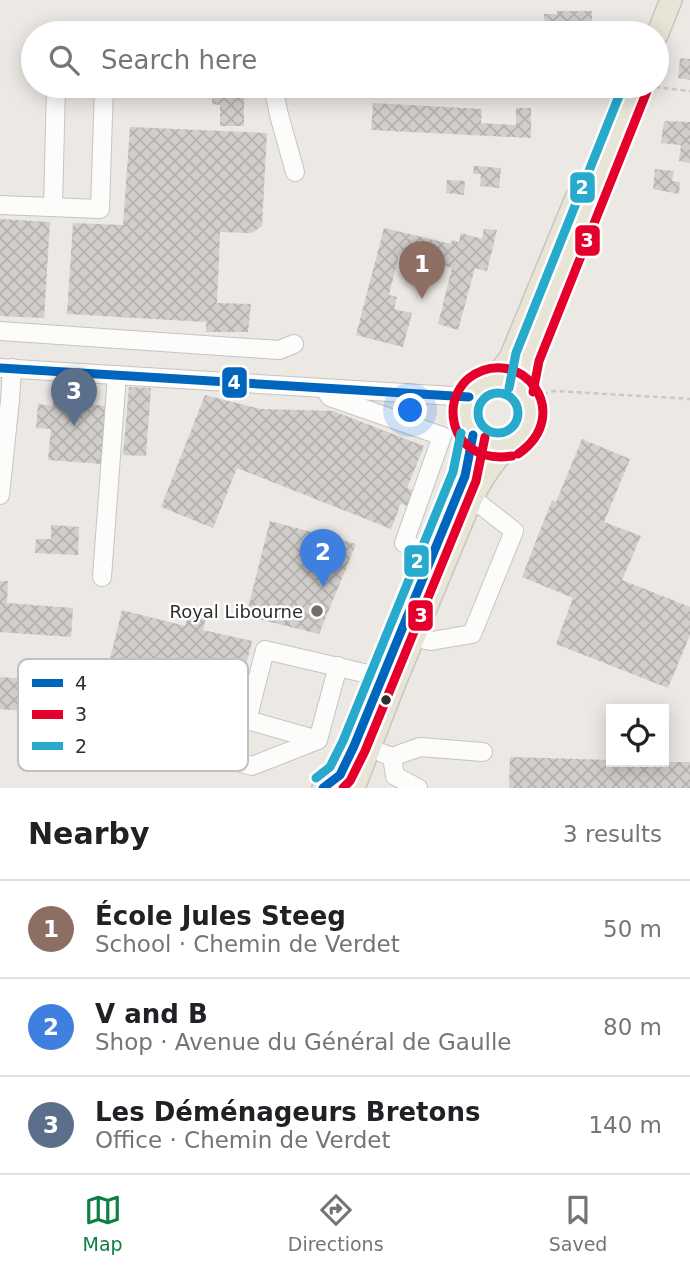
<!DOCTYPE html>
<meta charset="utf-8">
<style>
body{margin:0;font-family:"DejaVu Sans",sans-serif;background:#f6f6f6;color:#202124}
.controls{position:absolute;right:21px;bottom:21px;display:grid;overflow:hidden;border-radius:0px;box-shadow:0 4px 18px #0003}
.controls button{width:63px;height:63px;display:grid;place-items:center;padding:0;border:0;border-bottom:2px solid #e0e0e0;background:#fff;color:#202124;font:35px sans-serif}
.you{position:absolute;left:411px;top:411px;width:24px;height:24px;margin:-18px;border:5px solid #fff;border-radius:50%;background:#1a73e8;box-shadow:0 0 0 10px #1a73e833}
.badge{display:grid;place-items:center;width:46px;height:46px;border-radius:50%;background:#0b8043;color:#fff;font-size:23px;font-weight:700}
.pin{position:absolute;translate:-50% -58px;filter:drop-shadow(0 2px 4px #0008)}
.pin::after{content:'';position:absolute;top:37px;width:24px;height:21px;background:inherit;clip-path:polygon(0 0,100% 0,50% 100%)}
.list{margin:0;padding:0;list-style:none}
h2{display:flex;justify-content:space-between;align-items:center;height:91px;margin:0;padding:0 28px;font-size:30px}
h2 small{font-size:23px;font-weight:400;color:#757577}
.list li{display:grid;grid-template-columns:46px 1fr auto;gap:21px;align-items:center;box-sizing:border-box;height:98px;padding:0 28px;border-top:2px solid #e0e0e0}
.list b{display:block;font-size:26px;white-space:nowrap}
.list p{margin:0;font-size:23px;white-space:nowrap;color:#757577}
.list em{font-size:23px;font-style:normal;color:#757577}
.icon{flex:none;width:38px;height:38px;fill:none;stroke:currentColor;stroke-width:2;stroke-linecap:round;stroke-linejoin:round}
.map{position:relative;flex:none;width:690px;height:788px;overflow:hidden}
.search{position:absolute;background:#fff;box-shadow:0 4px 18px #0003;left:21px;right:21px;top:21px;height:77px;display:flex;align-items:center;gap:18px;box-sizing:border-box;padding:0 24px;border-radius:38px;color:#757577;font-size:26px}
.sheet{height:385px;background:#fff}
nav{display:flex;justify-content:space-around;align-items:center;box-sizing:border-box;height:98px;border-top:2px solid #e0e0e0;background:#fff;font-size:19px;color:#757577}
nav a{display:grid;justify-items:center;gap:4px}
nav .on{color:#0b8043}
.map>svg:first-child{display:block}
</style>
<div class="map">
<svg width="690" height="788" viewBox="0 0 690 788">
<defs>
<pattern id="building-cross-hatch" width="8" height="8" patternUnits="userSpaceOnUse" patternTransform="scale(1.75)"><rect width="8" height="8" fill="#d1cecb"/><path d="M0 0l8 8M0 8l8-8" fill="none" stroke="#b4b1af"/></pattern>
</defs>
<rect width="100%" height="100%" fill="#ece8e4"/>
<g fill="url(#building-cross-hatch)">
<path d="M557,11h35v10h-6v10l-41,2 -1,-19h13z"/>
<path d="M680,58l10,1v21l-12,-2z"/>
<path d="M220,86h24v40h-24v-21l-8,-1v-7l8,1z"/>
<path d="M373,103l109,6 -1,14 35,2v-17h15v30l-160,-8z"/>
<path d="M664,121l26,1v41l-11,-2 2,-16 -20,-2z"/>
<path d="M130,127l137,6 -5,93 -10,7 -32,-1 -3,71 34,1 -3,28h-42v-10l-139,-8 6,-91 50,2z"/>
<path d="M474,166l27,2 -2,20 -19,-2 1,-12h-8z"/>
<path d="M655,169l19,2 -2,10 8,1 -1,12 -26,-5z"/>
<path d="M447,180l18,1 -1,14 -18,-2z"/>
<path d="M0,219l50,3 -6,96 -44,-2z"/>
<path d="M384,228l67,16 1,-4 7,2 2,-9 21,6 2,-10 13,1 -10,41 -12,-3 -17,62 -20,-6 14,-56 -19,-6 -7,23 -19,-6 5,-21 -13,-3 -10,40 8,2 -3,12 18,4 -9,34 -47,-12z"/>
<path d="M129,387l22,1 -5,68 -23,-1z"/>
<path d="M205,395l55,14 73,2 91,35 -17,42 8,3 -6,16 -8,-4 -10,26 -154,-61 -24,60 -52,-21z"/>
<path d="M53,401l54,5 -5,58 -54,-4 3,-31 -15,-1 2,-24 15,2z"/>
<path d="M582,439l48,20 -26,63 37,14 -19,44 68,27v28l-22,53 -112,-44 17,-46 -51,-21 30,-77 4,2z"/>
<path d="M270,521l86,23 -37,90 -73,-18z"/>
<path d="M51,525l28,2 -1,28 -43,-2 1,-14h15z"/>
<path d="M0,581h8l-1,22 66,5 -2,29 -71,-5z"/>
<path d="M122,610l63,16 4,-14 17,4 -3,14 49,11 -15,61 -130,-31z"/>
<path d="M0,677l41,3 -5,32 -36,-3z"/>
<path d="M510,757l101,3v2h79v26h-181z"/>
</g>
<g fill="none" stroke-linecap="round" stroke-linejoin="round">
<g stroke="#c5c4c5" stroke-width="20">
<g id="minor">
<path d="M273,86l6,29 16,57"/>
<path d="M0,205l100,4 4,-123"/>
<path d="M53,207l3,-121"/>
<path d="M0,331l279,19 15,-6"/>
<path d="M0,368l469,29"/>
<path d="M324,388l6,9 112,39 -38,107 28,11"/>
<path d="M0,495l10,-95 2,-32"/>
<path d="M102,577l15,-202"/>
<path d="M414,638l17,3 41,-7 42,-103 -42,-33"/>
<path d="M338,666l-20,74 -71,-20 18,-70 116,27"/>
<path d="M247,720l-76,-14 -3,36 84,24 66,-26"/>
<path d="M382,753l10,4 3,19 23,12"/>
<path d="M392,757l28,-10 63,5"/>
</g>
</g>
<g stroke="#c6c5c4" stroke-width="24">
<g id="major">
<path d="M657,35l14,-35"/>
<path d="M493,380l17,-22 66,-160"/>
<path d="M521,390l6,-32 109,-272"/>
<path d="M323,788l17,-13 14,-29 111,-270 8,-41"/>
<path d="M354,788l41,-105 77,-185c10,-19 22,-37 37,-53 5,-5 12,-7 16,-14 5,-7 7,-16 5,-25 -2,-11 -10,-19 -20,-23 -52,-22 -65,77 1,61"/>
</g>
</g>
<g stroke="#c9c9c8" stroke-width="2.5" stroke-dasharray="5 3.5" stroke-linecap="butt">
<path d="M655,87l35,4"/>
<path d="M543,394l11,-3 136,8"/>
</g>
<use href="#minor" stroke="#fcfcfb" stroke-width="18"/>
<use href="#major" stroke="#e8e4d6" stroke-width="21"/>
<g stroke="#fff" stroke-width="14">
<g id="bus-1">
<path d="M0,368l469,29"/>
<path d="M323,788l17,-13 14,-29 111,-270 8,-41"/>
</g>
</g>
<g stroke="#fff" stroke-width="14">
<g id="bus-2">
<path d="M533,392l6,-31 108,-270"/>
<path d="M512,456c-31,5 -59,-11 -59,-45 0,-12 7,-26 16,-33 50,-37 108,35 49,76"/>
<path d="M343,788l7,-7 15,-30 111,-270 9,-44"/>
</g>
</g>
<g stroke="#fff" stroke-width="14">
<g id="bus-3">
<path d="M509,388l7,-35 107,-267"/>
<circle cx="498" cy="413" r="20"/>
<path d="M316,778l14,-11 13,-26 110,-269 8,-39"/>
</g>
</g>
<use href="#bus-1" stroke="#0065bd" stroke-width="9"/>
<use href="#bus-2" stroke="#e4002b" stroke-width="9"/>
<use href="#bus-3" stroke="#28aacd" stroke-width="9"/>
</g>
<circle fill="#706f6e" stroke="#fff" stroke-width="2.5" cx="317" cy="611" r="7"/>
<circle fill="#2e2e2e" stroke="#fff" stroke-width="2.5" cx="386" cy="700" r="6"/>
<g text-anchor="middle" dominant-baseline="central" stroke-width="5" stroke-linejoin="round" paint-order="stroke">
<g font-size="18" fill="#2e2e2e" stroke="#fff" text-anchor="end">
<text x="303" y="611">Royal Libourne</text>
</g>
</g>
<rect x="18" y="659" width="230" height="112" rx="10" fill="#fff" stroke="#c0c0c0" stroke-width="2"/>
<rect x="32" y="679" width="31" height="8" fill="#0065bd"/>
<rect x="32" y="710" width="31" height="9" fill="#e4002b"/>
<rect x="32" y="742" width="31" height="8" fill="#28aacd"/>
<g font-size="19" fill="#2e2e2e">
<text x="75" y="690">4</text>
<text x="75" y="721">3</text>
<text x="75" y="753">2</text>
</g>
<g stroke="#fff" stroke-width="2.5">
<rect x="569" y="171" width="27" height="33" rx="7" fill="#28aacd"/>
<rect x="574" y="224" width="27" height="33" rx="7" fill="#e4002b"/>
<rect x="221" y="366" width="27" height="33" rx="7" fill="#0065bd"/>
<rect x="403" y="544" width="27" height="34" rx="7" fill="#28aacd"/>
<rect x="407" y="599" width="27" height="33" rx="7" fill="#e4002b"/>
</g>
<g font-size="19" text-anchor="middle" font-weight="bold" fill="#fff">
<text x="582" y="194">2</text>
<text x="587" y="247">3</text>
<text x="234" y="389">4</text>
<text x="417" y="568">2</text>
<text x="421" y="622">3</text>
</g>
</svg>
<div class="controls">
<button><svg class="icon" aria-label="locate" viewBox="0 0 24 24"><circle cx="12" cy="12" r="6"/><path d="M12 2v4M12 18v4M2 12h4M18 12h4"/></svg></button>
</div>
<div class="you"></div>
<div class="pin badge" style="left:422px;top:299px;background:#8d6e63">1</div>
<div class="pin badge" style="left:323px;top:587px;background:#3f7fe0">2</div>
<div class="pin badge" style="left:74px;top:426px;background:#5c6f8a">3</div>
<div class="search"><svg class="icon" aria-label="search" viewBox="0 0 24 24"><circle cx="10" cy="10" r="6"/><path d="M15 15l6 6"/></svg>Search here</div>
</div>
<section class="sheet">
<h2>Nearby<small>3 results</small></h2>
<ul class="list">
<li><span class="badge" style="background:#8d6e63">1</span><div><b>École Jules Steeg</b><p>School · Chemin de Verdet</p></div><em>50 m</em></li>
<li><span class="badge" style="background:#3f7fe0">2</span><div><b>V and B</b><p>Shop · Avenue du Général de Gaulle</p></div><em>80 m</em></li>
<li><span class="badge" style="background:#5c6f8a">3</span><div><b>Les Déménageurs Bretons</b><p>Office · Chemin de Verdet</p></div><em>140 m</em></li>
</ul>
</section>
<nav>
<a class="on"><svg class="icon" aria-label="map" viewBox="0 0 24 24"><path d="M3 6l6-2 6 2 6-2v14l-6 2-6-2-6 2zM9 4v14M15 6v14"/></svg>Map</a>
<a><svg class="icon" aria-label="directions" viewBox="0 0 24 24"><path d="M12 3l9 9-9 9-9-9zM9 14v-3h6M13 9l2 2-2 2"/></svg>Directions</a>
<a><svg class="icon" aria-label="saved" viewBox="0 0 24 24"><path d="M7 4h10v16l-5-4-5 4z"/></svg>Saved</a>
</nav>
